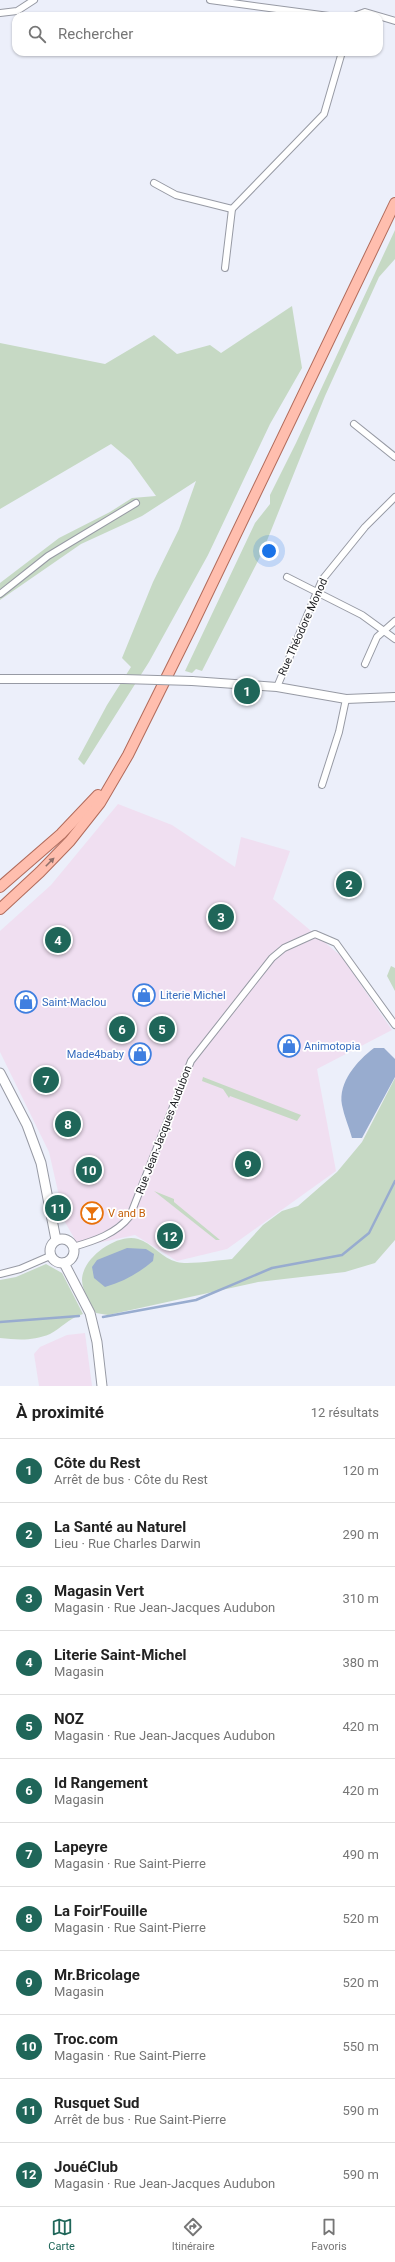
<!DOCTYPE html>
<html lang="fr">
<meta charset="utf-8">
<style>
body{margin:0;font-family:Roboto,sans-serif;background:#f2f2f2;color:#222}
.you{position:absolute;left:269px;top:551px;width:14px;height:14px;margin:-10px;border:3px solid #fff;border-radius:50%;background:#1a73e8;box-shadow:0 0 0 6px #1a73e833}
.badge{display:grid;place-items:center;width:26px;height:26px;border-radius:50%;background:#1f6659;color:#fff;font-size:13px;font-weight:700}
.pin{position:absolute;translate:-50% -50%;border:2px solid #fff;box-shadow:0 1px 4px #0006}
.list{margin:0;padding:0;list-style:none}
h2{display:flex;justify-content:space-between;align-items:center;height:52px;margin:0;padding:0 16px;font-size:17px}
h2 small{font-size:13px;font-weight:400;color:#767676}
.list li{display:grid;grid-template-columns:26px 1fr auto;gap:12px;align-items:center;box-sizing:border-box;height:64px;padding:0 16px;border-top:1px solid #e0e0e0}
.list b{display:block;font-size:15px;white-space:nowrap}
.list p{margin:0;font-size:13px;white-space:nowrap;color:#767676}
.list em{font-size:13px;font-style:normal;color:#767676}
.icon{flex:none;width:22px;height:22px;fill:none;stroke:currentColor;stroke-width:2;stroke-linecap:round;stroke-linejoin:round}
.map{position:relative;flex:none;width:395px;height:1386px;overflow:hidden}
.search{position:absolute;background:#fff;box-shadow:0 1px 3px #0004;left:12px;right:12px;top:12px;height:44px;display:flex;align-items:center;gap:10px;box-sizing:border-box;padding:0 14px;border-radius:12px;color:#767676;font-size:15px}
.sheet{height:820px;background:#fff}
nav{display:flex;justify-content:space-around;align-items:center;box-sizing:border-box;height:56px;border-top:1px solid #e0e0e0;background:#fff;font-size:11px;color:#767676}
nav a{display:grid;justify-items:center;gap:2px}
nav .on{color:#1f6659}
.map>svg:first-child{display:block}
</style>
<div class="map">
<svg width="395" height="1386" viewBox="0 0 395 1386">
<rect width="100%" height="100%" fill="#eceffa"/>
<g fill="#f0dff1">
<path d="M118,804l54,21 63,42 6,-30 49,14 -17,48 68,57 51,74 -75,39 19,102 -109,78 -50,12 -42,-26 -56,12 -14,-25 -16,-70 -49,-100v-121l51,-46z"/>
<path d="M85,1333l7,53h-53l-5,-32 6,-7 27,-12z"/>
</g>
<g fill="#c6d9c4">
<path d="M395,230v29l-16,18 -54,119 -63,157 -60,118 -6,-2 -4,4 -7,-2 70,-148 15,-19v-9l26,-52z"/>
<path d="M292,306l10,62 -32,56 -62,131 -59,107 -65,103 -6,-6 29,-54 24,-38 -9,-9 31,-76 26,-53 17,-48 -54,35 -61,28 -81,56v-17l59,-45 51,-26 22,-14 24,-2 -26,-36 -19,-16 -111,65v-166l105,21 49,-29 23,19 33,-9 11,8z"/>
<path d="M391,966l4,2v23l-8,-15z"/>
<path d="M203,1077l98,38 -4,6 -67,-25 -1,2 -6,-9 -21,-8z"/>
<path d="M395,1078v162l-20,23 -30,9 -87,10 -150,33 -12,-2c-5,-10 -14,-22 -14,-33 0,-22 35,-47 56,-41 14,4 25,20 39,23 11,3 43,-2 55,-3l31,-34 19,-14 16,-5 39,-34 25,-30z"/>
<path d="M154,1191l20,8v3l46,38h-4z"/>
<path d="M46,1264l16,9 21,41c-16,5 -21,14 -33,20 -17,7 -32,6 -50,4v-58l16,-3z"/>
</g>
<g fill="#98accf">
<path d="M374,1048h10l11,11v18l-33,61h-10c-3,-11 -8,-22 -10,-33 -4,-23 15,-44 32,-57z"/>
<path d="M127,1248l19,1 8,5 -1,7c-14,12 -30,21 -48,26l-11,-9 -2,-11 5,-7z"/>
</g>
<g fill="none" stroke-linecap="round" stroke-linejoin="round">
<g stroke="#98accf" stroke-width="2.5">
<path d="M103,1317l93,-17 76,-32 70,-13 27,-22 26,-52"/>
<path d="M0,1322l79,-6"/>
</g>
<g stroke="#979aa4" stroke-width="8">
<g id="minor">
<path d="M210,0l119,16"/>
<path d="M0,13l17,-2 17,-11"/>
<path d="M354,16l11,-4 30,9"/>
<path d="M154,183l22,12 56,14"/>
<path d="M225,268l7,-59 92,-95 18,-62"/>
<path d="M354,424l41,33"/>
<path d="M287,577l75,38 33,24"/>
<path d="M0,594l48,-38 88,-53"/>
<path d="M365,664l12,-27 18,-16"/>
<path d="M277,687l45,-107 43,-53 30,-30"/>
<path d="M322,785l17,-53 7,-33"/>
<path d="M73,1247c21,-6 43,-13 57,-31l61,-155 81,-103 12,-10 31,-14 21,9 59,82"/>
<path d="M0,1274l20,-5 30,-13"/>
</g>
</g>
<g stroke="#979aa4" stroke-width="10">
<g id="tertiary">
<path d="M0,679h123"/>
<path d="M192,681l85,6 69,12 49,-2"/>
</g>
</g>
<g stroke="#979aa4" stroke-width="11">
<g id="secondary">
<path d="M0,1073l27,52 14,38 15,77"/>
<circle cx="62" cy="1251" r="12"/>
<path d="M64,1263l26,50 7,29 5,44"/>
</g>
</g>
<g stroke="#b16b5b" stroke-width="12">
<g id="primary">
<path d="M0,887l61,-53 37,-39"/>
<path d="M0,909l40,-37 30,-31 30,-38 28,-48 63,-127 204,-425"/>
</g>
</g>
<use href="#minor" stroke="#fff" stroke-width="6"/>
<use href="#tertiary" stroke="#fff" stroke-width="8"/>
<use href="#secondary" stroke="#fff" stroke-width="9"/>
<use href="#primary" stroke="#ffbeae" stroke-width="10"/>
<g stroke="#979aa4" stroke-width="10" stroke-linecap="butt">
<path id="tertiary-bridge" d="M123,679l69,2"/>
</g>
<use href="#tertiary-bridge" stroke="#fff" stroke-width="8"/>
</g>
<defs><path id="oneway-solid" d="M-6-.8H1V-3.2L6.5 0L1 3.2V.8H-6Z"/></defs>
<use fill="#90706a" href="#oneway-solid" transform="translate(50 862) rotate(-45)"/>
<defs>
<g id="shop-ring" transform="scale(1.15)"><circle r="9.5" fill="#fff" stroke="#3f7fe0" stroke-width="1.5"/><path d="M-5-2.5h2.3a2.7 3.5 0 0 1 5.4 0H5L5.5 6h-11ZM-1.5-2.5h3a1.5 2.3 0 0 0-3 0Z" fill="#3f7fe0"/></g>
<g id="bar-ring" transform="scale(1.15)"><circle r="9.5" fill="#fff" stroke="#e8710a" stroke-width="1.5"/><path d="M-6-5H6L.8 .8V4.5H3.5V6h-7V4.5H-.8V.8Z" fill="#e8710a"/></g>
</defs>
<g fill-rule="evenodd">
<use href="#shop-ring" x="144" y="995"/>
<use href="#shop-ring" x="26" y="1002"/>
<use href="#shop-ring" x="289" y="1046"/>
<use href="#shop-ring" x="140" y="1054"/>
<use href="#bar-ring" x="92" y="1213"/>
</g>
<g text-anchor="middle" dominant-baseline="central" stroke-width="3.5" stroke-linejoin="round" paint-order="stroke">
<g font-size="11" fill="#212226" stroke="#fff">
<text transform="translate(303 627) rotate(-66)">Rue Théodore Monod</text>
<text transform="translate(164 1130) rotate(-69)">Rue Jean-Jacques Audubon</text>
</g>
<g font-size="11" fill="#366cbe" stroke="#fff" text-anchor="start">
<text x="160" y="995">Literie Michel</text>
<text x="42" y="1002">Saint-Maclou</text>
<text x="304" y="1046">Animotopia</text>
<text x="124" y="1054" text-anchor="end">Made4baby</text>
</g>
<g font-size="11" fill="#c56008" stroke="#fff" text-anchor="start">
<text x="108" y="1213">V and B</text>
</g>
</g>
</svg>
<div class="you"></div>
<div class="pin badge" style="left:247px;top:691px">1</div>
<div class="pin badge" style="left:349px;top:884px">2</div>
<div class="pin badge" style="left:221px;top:917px">3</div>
<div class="pin badge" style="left:58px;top:940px">4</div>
<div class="pin badge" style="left:162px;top:1029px">5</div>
<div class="pin badge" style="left:122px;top:1029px">6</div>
<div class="pin badge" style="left:46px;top:1080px">7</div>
<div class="pin badge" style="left:68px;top:1124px">8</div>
<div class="pin badge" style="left:248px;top:1164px">9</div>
<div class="pin badge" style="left:89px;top:1170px">10</div>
<div class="pin badge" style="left:58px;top:1208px">11</div>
<div class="pin badge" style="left:170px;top:1236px">12</div>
<div class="search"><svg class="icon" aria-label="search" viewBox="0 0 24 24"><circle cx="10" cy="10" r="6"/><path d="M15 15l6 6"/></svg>Rechercher</div>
</div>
<section class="sheet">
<h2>À proximité<small>12 résultats</small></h2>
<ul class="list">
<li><span class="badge">1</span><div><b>Côte du Rest</b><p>Arrêt de bus · Côte du Rest</p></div><em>120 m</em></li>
<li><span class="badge">2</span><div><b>La Santé au Naturel</b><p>Lieu · Rue Charles Darwin</p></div><em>290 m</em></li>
<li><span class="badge">3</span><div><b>Magasin Vert</b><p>Magasin · Rue Jean-Jacques Audubon</p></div><em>310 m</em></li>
<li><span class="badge">4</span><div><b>Literie Saint-Michel</b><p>Magasin</p></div><em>380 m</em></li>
<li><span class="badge">5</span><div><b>NOZ</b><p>Magasin · Rue Jean-Jacques Audubon</p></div><em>420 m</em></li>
<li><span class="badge">6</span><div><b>Id Rangement</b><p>Magasin</p></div><em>420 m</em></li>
<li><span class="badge">7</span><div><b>Lapeyre</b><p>Magasin · Rue Saint-Pierre</p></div><em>490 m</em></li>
<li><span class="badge">8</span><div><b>La Foir'Fouille</b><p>Magasin · Rue Saint-Pierre</p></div><em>520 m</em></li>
<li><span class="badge">9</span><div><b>Mr.Bricolage</b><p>Magasin</p></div><em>520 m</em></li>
<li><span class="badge">10</span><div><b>Troc.com</b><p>Magasin · Rue Saint-Pierre</p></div><em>550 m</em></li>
<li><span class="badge">11</span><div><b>Rusquet Sud</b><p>Arrêt de bus · Rue Saint-Pierre</p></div><em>590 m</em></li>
<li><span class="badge">12</span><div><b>JouéClub</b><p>Magasin · Rue Jean-Jacques Audubon</p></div><em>590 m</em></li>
</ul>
</section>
<nav>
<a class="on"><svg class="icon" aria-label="map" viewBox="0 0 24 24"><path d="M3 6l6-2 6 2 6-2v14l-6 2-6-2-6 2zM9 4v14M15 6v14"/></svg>Carte</a>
<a><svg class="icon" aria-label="directions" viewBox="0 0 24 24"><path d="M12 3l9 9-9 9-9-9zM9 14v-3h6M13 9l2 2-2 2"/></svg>Itinéraire</a>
<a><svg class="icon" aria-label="saved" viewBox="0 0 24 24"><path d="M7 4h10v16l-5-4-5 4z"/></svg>Favoris</a>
</nav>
